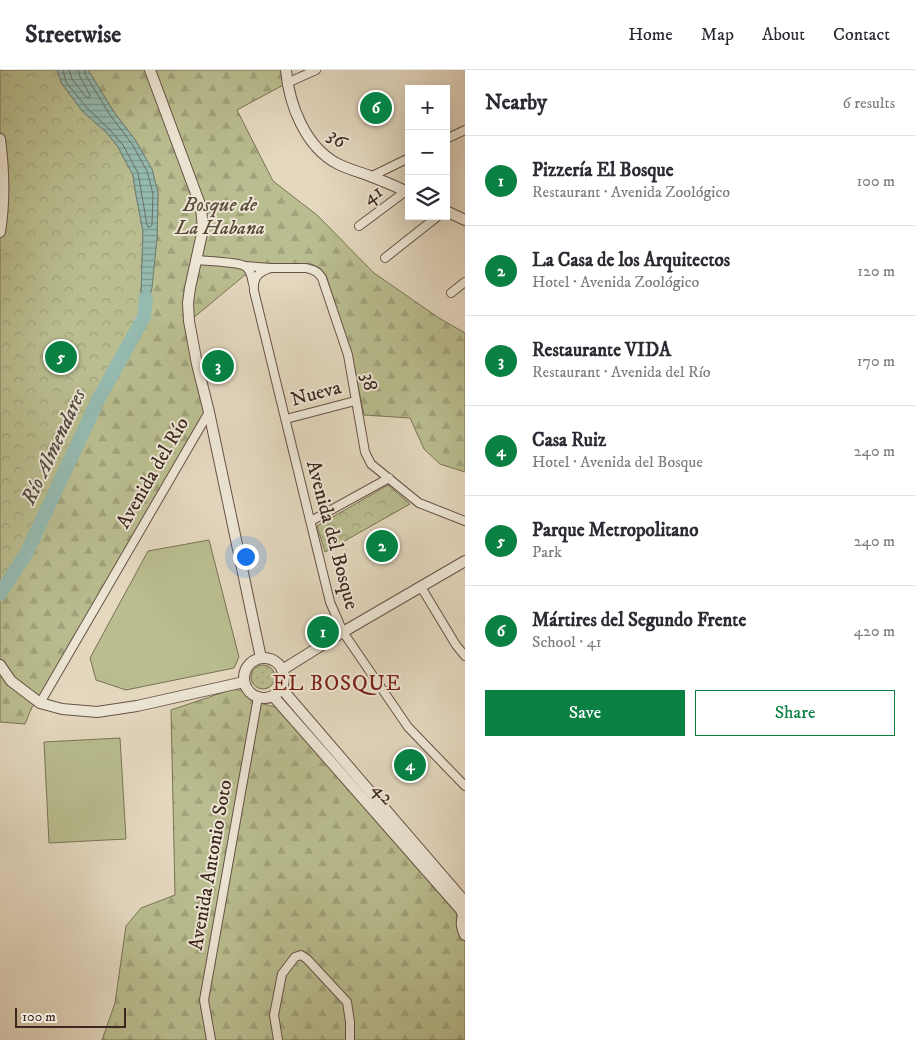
<!DOCTYPE html>
<meta charset="utf-8">
<style>
body{margin:0;font-family:"IM FELL DW Pica",serif;background:#f7f7f7;color:#2b2b33}
.controls{position:absolute;right:15px;top:15px;display:grid;overflow:hidden;border-radius:0px;box-shadow:0 5px 20px #0002}
.controls button{width:45px;height:45px;display:grid;place-items:center;padding:0;border:0;border-bottom:1px solid #e1e1e2;background:#fff;color:#2b2b33;font:25px sans-serif}
.scale{position:absolute;left:15px;bottom:12px;width:111px;box-sizing:border-box;padding-left:5px;border:2px solid #3c261e;border-top:0;font-size:14px;line-height:18px;white-space:nowrap;color:#3c261e;-webkit-text-stroke:4px #ede6d5;paint-order:stroke}
.you{position:absolute;left:245px;top:486px;width:18px;height:18px;margin:-12px;border:4px solid #fff;border-radius:50%;background:#1a73e8;box-shadow:0 0 0 8px #1a73e833}
.badge{display:grid;place-items:center;width:32px;height:32px;border-radius:50%;background:#0b8043;color:#fff;font-size:16px;font-weight:700}
.pin{position:absolute;translate:-50% -50%;border:2px solid #fff;box-shadow:0 1px 5px #0006}
.list{margin:0;padding:0;list-style:none}
h2{display:flex;justify-content:space-between;align-items:center;height:65px;margin:0;padding:0 20px;font-size:21px}
h2 small{font-size:16px;font-weight:400;color:#7c7c81}
.list li{display:grid;grid-template-columns:32px 1fr auto;gap:15px;align-items:center;box-sizing:border-box;height:90px;padding:0 20px;border-top:1px solid #e1e1e2}
.list b{display:block;font-size:19px;white-space:nowrap}
.list p{margin:0;font-size:16px;white-space:nowrap;color:#7c7c81}
.list em{font-size:16px;font-style:normal;color:#7c7c81}
.actions{display:flex;gap:10px;padding:15px 20px}
.actions a{flex:1;padding:11px 0;border:1px solid #0b8043;border-radius:0px;text-align:center;font-size:18px;color:#0b8043}
.actions .main{background:#0b8043;color:#fff}
.icon{flex:none;width:28px;height:28px;fill:none;stroke:currentColor;stroke-width:2;stroke-linecap:round;stroke-linejoin:round}
.map{position:relative;flex:none;width:465px;height:970px;overflow:hidden}
header{display:flex;align-items:center;gap:30px;box-sizing:border-box;height:70px;padding:0 25px;background:#fff;border-bottom:1px solid #e1e1e2}
header strong{font-size:24px}
nav{display:flex;gap:28px;margin-inline-start:auto;font-size:18px}
main{display:flex}
aside{flex:1;background:#fff}
.map>svg:first-child{display:block}
</style>
<header>
<strong>Streetwise</strong>
<nav><a>Home</a><a>Map</a><a>About</a><a>Contact</a></nav>
</header>
<main>
<div class="map">
<svg width="465" height="970" viewBox="0 0 465 970">
<defs>
<pattern id="grass-dots" width="8" height="8" patternUnits="userSpaceOnUse" patternTransform="scale(1.25)"><rect width="8" height="8" fill="#b9bd8f"/><path d="M2 2h.1M6 6h.1" fill="none" stroke="#a0a27b" stroke-width="1.8" stroke-linecap="round"/></pattern>
<pattern id="forest-firs" width="22" height="20" patternUnits="userSpaceOnUse" patternTransform="scale(1.25)"><rect width="22" height="20" fill="#b9bd8f"/><path d="M5 1l3.5 6h-7zM16 11l3.5 6h-7z" fill="#a0a27b"/></pattern>
<pattern id="park-crowns" width="20" height="18" patternUnits="userSpaceOnUse" patternTransform="scale(1.25)"><rect width="20" height="18" fill="#b9bd8f"/><path d="M2 6a3 3 0 1 1 6 0M12 15a3 3 0 1 1 6 0" fill="none" stroke="#a0a27b"/></pattern>
<pattern id="water-rules" width="6" height="5" patternUnits="userSpaceOnUse" patternTransform="scale(1.25)"><rect width="6" height="5" fill="#95bab0"/><path d="M0 2.5h6" fill="none" stroke="#7b978f"/></pattern>
</defs>
<rect width="100%" height="100%" fill="#e4d8bf"/>
<filter id="stains"><feTurbulence type="fractalNoise" baseFrequency=".004" numOctaves="4"/><feColorMatrix values="0 0 0 0 .2 0 0 0 0 .09 0 0 0 0 .02 0 0 0 .5 -.17"/></filter>
<radialGradient id="worn" r=".72"><stop offset=".6" stop-color="#630" stop-opacity="0"/><stop offset="1" stop-color="#630" stop-opacity=".3"/></radialGradient>
<circle fill="url(#grass-dots)" stroke="#7a7256" cx="263" cy="607" r="12"/>
<g fill="url(#forest-firs)" stroke="#7a7256">
<path d="M88,0h198l1,13 -50,27 36,71 44,34 57,58 65,45 26,15v139l-25,-8 -16,-15 -14,-31 -46,-3 -12,-59 -26,-81 -6,-7 -11,-5 -64,12 -53,44 17,93 -169,289 -8,6 -7,17 -25,-2v-128l27,-42 72,-154 45,-81 6,-20 7,-59 1,-45 -6,-23 -16,-29 -22,-29z"/>
<path d="M239,617l17,15 26,7 179,203 4,24v104h-363l13,-37 11,-77 15,-18 34,-13 -4,-185z"/>
</g>
<g fill="url(#park-crowns)" stroke="#7a7256">
<path d="M0,0h57l5,14 21,28 24,21 11,14 15,28 3,20 7,36 -2,66 3,20 -45,81 -72,154 -27,42z"/>
<path d="M388,415l22,19 -85,48 -8,-26z"/>
</g>
<g fill="#b9bd8f" stroke="#7a7256">
<path d="M209,470l30,117 -5,11 -108,22 -30,-10 -6,-22 58,-107z"/>
<path d="M120,668l6,101 -77,4 -5,-101z"/>
</g>
<path fill="url(#water-rules)" stroke="#717f76" d="M57,0h31l26,42 22,29 16,28 6,24 -1,45 -5,50 -8,29 -3,-20 2,-66 -7,-36 -3,-20 -15,-28 -11,-14 -24,-21 -21,-28z"/>
<g fill="none" stroke-linecap="round" stroke-linejoin="round">
<g stroke="#687067" stroke-width="1">
<path d="M63,0l3,12 21,26 23,22 13,15 15,28 9,52 1,2h2l2,-2 1,-31 -6,-23 -15,-27 -22,-29 -25,-41v-4"/>
<path d="M69,0l3,9 14,18 3,1 1,-3 -10,-18 -2,-7"/>
</g>
<path stroke="#95bab0" stroke-width="14" d="M0,524l27,-42 72,-154 45,-81 2,-19"/>
<g stroke="#665246" stroke-width="10">
<g id="minor">
<path d="M287,13l29,-13"/>
<path d="M446,69l19,-9"/>
<path d="M372,106l37,-18"/>
<path d="M359,156l47,-35"/>
<path d="M385,188l53,-42"/>
<path d="M196,190c10,1 42,2 49,6 6,4 7,12 8,18"/>
<path d="M245,196l26,2h35l7,2 5,3 4,5 26,77 17,97 6,12 48,39 46,18"/>
<path d="M271,198c-13,4 -18,9 -17,23l76,311 13,30 65,95 57,59"/>
<path d="M451,223l14,-11"/>
<path d="M286,349l69,-18"/>
<path d="M311,451l78,-43"/>
<path d="M421,517l35,58 9,11"/>
<path d="M40,633l169,-291"/>
<path d="M211,970l-7,-40 54,-303"/>
<path d="M278,970l-4,-25 8,-41 13,-17 6,-2 6,4 40,43 3,20v18"/>
</g>
</g>
<g stroke="#665246" stroke-width="12">
<g id="tertiary">
<path d="M150,0l51,137 2,22 -13,59 -2,15 1,18 8,43 12,48 52,246"/>
<path d="M286,0c3,34 19,77 52,94 10,5 21,8 32,12 13,5 26,10 39,17"/>
<path d="M0,69c4,31 5,62 0,93"/>
<path d="M446,141l19,9"/>
<circle cx="264" cy="608" r="20"/>
<path d="M0,595l11,16 29,22 22,6 35,3 40,-6 107,-24"/>
<path d="M282,600l61,-38 122,-71"/>
<path d="M281,618l184,214"/>
<path d="M273,626l188,214 2,6"/>
<path d="M465,843c-5,7 -4,14 0,22"/>
</g>
</g>
<use href="#minor" stroke="#ede6d5" stroke-width="8"/>
<use href="#tertiary" stroke="#ede6d5" stroke-width="10"/>
</g>
<g text-anchor="middle" dominant-baseline="central" stroke-width="4" stroke-linejoin="round" paint-order="stroke">
<g font-size="20" fill="#3c261e" stroke="#ede6d5">
<text transform="translate(337 69) rotate(42)">36</text>
<text transform="translate(373 125) rotate(-36)">41</text>
<text transform="translate(369 312) rotate(81)">38</text>
<text transform="translate(316 324) rotate(-15)">Nueva</text>
<text transform="translate(153 403) rotate(-60)">Avenida del Río</text>
<text transform="translate(332 465) rotate(75)">Avenida del Bosque</text>
<text transform="translate(383 724) rotate(49)">42</text>
<text transform="translate(211 795) rotate(-80)">Avenida Antonio Soto</text>
</g>
<g font-size="20" font-style="italic" fill="#5b4c3a" stroke="#ede6d5">
<text x="220" y="135">Bosque de<tspan x="220" dy="23">La Habana</tspan></text>
</g>
<g font-size="21" font-style="italic" fill="#524b42" stroke="#ede6d5">
<text transform="translate(54 377) rotate(-65)">Río Almendares</text>
</g>
<g font-size="21" letter-spacing="1" fill="#7a1f14" stroke="#ede6d5">
<text x="337" y="614">EL BOSQUE</text>
</g>
</g>
<rect width="100%" height="100%" filter="url(#stains)"/>
<rect width="100%" height="100%" fill="url(#worn)"/>
</svg>
<div class="controls">
<button>+</button>
<button>−</button>
<button><svg class="icon" aria-label="layers" viewBox="0 0 24 24"><path d="M12 4l9 5-9 5-9-5zM3 14l9 5 9-5"/></svg></button>
</div>
<div class="scale">100 m</div>
<div class="you"></div>
<div class="pin badge" style="left:323px;top:562px">1</div>
<div class="pin badge" style="left:382px;top:476px">2</div>
<div class="pin badge" style="left:218px;top:296px">3</div>
<div class="pin badge" style="left:410px;top:695px">4</div>
<div class="pin badge" style="left:61px;top:287px">5</div>
<div class="pin badge" style="left:376px;top:38px">6</div>
</div>
<aside>
<h2>Nearby<small>6 results</small></h2>
<ul class="list">
<li><span class="badge">1</span><div><b>Pizzería El Bosque</b><p>Restaurant · Avenida Zoológico</p></div><em>100 m</em></li>
<li><span class="badge">2</span><div><b>La Casa de los Arquitectos</b><p>Hotel · Avenida Zoológico</p></div><em>120 m</em></li>
<li><span class="badge">3</span><div><b>Restaurante VIDA</b><p>Restaurant · Avenida del Río</p></div><em>170 m</em></li>
<li><span class="badge">4</span><div><b>Casa Ruiz</b><p>Hotel · Avenida del Bosque</p></div><em>240 m</em></li>
<li><span class="badge">5</span><div><b>Parque Metropolitano</b><p>Park</p></div><em>240 m</em></li>
<li><span class="badge">6</span><div><b>Mártires del Segundo Frente</b><p>School · 41</p></div><em>420 m</em></li>
</ul>
<div class="actions"><a class="main">Save</a><a>Share</a></div>
</aside>
</main>
